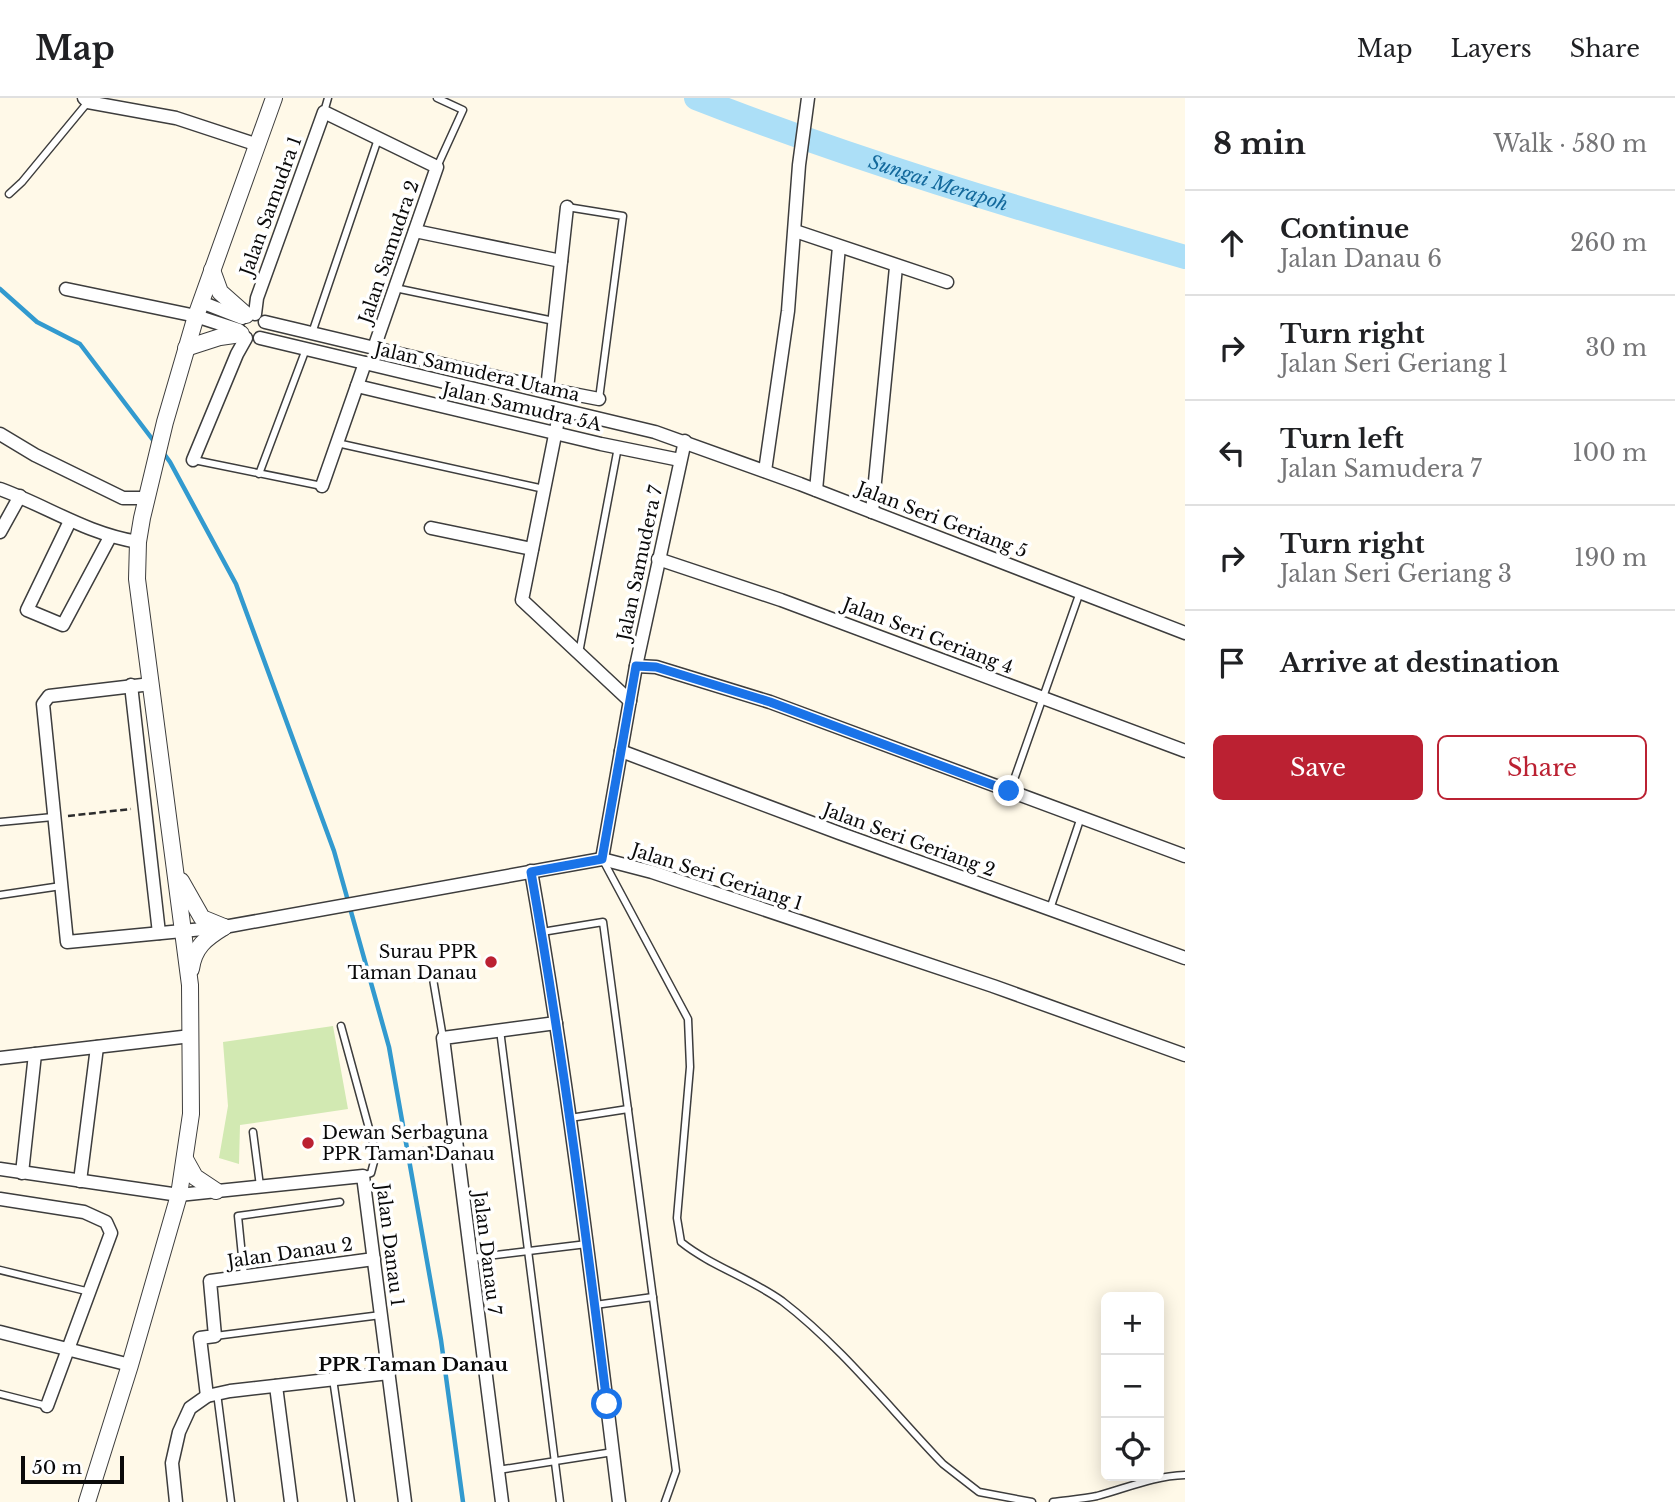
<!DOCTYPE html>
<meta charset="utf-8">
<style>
body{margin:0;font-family:"Libre Baskerville",serif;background:#f2f2f2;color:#202124}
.controls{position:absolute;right:21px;bottom:21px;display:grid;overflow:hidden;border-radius:10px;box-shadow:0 4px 18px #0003}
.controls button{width:63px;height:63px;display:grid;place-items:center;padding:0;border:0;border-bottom:2px solid #e0e0e0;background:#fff;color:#202124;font:35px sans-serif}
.scale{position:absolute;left:21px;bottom:18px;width:103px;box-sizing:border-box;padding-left:7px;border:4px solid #0a0a0a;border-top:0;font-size:19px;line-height:24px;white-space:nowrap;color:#0a0a0a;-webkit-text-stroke:5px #fff;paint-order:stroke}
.stop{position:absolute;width:21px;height:21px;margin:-16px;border:5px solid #1a73e8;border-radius:50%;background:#fff}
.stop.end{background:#1a73e8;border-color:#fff;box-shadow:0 2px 7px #0008}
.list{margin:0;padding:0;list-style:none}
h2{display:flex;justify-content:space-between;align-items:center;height:91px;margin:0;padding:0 28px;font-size:30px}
h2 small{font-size:23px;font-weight:400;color:#757577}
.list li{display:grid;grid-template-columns:46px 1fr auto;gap:21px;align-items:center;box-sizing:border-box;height:105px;padding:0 28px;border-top:2px solid #e0e0e0}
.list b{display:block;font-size:26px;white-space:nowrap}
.list p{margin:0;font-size:23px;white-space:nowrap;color:#757577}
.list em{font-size:23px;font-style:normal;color:#757577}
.actions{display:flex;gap:14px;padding:21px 28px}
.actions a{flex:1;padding:16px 0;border:2px solid #bb2132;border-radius:10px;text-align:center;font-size:24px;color:#bb2132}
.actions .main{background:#bb2132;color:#fff}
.icon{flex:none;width:38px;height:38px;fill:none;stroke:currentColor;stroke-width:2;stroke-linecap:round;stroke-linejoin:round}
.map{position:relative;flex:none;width:1185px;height:1404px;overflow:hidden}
header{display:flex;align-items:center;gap:42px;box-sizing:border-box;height:98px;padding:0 35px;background:#fff;border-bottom:2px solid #e0e0e0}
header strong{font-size:33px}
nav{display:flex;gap:38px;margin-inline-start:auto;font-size:24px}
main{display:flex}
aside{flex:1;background:#fff}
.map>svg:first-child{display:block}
</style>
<header>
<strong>Map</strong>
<nav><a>Map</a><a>Layers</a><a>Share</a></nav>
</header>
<main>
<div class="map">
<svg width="1185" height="1404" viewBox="0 0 1185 1404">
<rect width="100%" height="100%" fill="#fff9e8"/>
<path fill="#d2e9b2" d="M333,928l15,83 -108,16 -1,39 -20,-6 9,-52 -5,-64z"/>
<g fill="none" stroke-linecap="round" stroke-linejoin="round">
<g stroke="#329acf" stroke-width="4.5">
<path d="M0,191l37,33 43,22 76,100"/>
<path d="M162,353l8,11 66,122 98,267 55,196 52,293 22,162"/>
</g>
<path stroke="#acdff7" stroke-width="24" id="s1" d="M696,0c160,63 324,111 489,159"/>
<g stroke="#3d3d3d" stroke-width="9">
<g id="service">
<path d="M437,0l26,12 -26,57"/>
<path d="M324,14l4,-14"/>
<path d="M9,96l13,-12 66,-80"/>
<path d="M567,109l56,9 -24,183"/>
<path d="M395,190l159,33"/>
<path d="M312,235l66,-194"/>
<path d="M337,345l207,46"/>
<path d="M194,362l128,26"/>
<path d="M259,376l47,-125"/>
<path d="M579,555l39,-206"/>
<path d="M1010,693l70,-199"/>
<path d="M0,724l53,-5"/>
<path d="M604,764l84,157 2,48 -13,151 4,24c30,24 69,36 101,59 60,46 109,109 161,163l36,28 53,10"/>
<path d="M0,797l61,-9"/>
<path d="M1050,811l31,-92"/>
<path d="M542,834l61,-10 73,549 -11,31"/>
<path d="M432,875l11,65"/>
<path d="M341,928l35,128 -5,19 -8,3"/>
<path d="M500,932l60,472"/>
<path d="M570,1020l58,-9"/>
<path d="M253,1034l7,54"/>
<path d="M471,1160l116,-14"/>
<path d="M0,1172l90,22"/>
<path d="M244,1178l-6,-60 102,-14"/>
<path d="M595,1207l58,-8"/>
<path d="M215,1238l166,-21"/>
<path d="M333,1281l18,123"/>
<path d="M217,1295l14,109"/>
<path d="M0,1296l47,12"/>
<path d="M498,1372l115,-18"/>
<path d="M1053,1404c14,-2 30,-3 44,-6 30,-8 56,-20 88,-21"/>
</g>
</g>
<g stroke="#3d3d3d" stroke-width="15">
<g id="minor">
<path d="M84,0l4,4 88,16 82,27"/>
<path d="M415,133l146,30"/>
<path d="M795,133l152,51"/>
<path d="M66,191l130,27 43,14"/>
<path d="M201,204l41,16"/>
<path d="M255,216l2,-16 67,-186 113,55 -63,181"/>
<path d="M265,224l282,67 52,10"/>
<path d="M260,240l395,94 145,52 385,149"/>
<path d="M357,288l244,58 79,16"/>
<path d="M547,291l20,-182"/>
<path d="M560,312l-38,190 108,101"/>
<path d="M0,336l35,21 88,43h23"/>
<path d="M193,362l44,-106 9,-16"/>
<path d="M765,373l23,-160 11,-146 9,-67"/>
<path d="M322,388l43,-123"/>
<path d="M0,391c49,18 85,44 138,53"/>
<path d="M816,392l23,-243"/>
<path d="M872,414l24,-245"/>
<path d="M70,423l-43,89 36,15 47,-88"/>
<path d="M431,430l101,21"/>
<path d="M0,434l20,-36"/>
<path d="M658,461l123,41 404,151"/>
<path d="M636,568l20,1 114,35 415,154"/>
<path d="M151,586l-102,12 -6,8 24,238 157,-15 378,-68 50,13 341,114 192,69"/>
<path d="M131,587l28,248"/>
<path d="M621,653l218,82 346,125"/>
<path d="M602,761l34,-193 49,-225"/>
<path d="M531,773c37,210 62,420 88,631"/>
<path d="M0,960l191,-22"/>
<path d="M0,1071l179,26 184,-19 42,326"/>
<path d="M22,1075l13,-119"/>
<path d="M80,1083l17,-134"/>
<path d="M0,1101l84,13 22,10 5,11 -64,173"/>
<path d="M0,1234l130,33"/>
<path d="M276,1288l15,116"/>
<path d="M207,1298l-7,-58 15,-2 -5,-55 164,-22"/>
<path d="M176,1404l-4,-39 7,-31 11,-24 17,-12 23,-5 159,-18"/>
<path d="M502,1404l-59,-464 113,-15"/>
</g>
</g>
<g stroke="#3d3d3d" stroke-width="18">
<g id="tertiary">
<path d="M212,172l8,22 26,23"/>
<path d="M186,250l34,-11 21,-3"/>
<path d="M181,783l21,37 22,9"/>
<path d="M191,871c3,-22 15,-31 33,-42"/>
<path d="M185,1061l10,18 21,14"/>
<path d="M87,1404l43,-137 49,-170 12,-81 -1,-129 -53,-406 1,-37 4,-24 23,-96 31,-106 78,-218"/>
</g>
</g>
<g stroke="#2c2c2c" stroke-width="2.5" stroke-dasharray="7 3.5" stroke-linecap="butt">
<path d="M68,718l63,-7"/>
<path d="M386,1055l45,-6 2,14 11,-2"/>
</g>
<use href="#service" stroke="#fff" stroke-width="6"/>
<use href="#minor" stroke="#fff" stroke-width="12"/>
<use href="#tertiary" stroke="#fff" stroke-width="16"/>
</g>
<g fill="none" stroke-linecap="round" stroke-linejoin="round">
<path stroke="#1a73e8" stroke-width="9" d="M607,1306c-22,-178 -45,-356 -76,-532l71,-13 34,-193 20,1 114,35 239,89"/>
</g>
<g fill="#bb2132" stroke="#fff" stroke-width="2.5">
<circle cx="491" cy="864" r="7"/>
<circle cx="308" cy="1045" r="7"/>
</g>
<g text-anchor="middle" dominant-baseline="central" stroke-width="7" stroke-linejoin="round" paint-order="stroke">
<g font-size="18" fill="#0a0a0a" stroke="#fff">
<text transform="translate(271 108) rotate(-70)">Jalan Samudra 1</text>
<text transform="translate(389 154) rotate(-71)">Jalan Samudra 2</text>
<text transform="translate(477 274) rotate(13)">Jalan Samudera Utama</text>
<text transform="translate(522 309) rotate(13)">Jalan Samudra 5A</text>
<text transform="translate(942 422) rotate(21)">Jalan Seri Geriang 5</text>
<text transform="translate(640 465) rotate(-78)">Jalan Samudera 7</text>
<text transform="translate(928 538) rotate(21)">Jalan Seri Geriang 4</text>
<text transform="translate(909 742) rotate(20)">Jalan Seri Geriang 2</text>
<text transform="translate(717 779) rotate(18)">Jalan Seri Geriang 1</text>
<text transform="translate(390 1147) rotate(83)">Jalan Danau 1</text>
<text transform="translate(290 1155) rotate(-8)">Jalan Danau 2</text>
<text transform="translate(487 1155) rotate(83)">Jalan Danau 7</text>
</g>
<g font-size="18" fill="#0a0a0a" stroke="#fff" text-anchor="end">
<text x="477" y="854">Surau PPR<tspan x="477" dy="21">Taman Danau</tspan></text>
<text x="322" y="1035" text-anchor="start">Dewan Serbaguna<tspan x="322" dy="21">PPR Taman Danau</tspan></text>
</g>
<g font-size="19" font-style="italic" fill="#13699c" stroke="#fff">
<text stroke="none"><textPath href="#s1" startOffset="257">Sungai Merapoh</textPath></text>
</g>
<g font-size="19" font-weight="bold" fill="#0a0a0a" stroke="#fff">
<text x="413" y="1266">PPR Taman Danau</text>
</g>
</g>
</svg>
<div class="controls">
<button>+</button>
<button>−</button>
<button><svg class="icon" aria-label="locate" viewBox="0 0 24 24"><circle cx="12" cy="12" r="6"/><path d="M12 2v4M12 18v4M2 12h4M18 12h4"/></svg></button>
</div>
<div class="scale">50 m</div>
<div class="stop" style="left:607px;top:1306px"></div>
<div class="stop end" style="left:1009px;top:693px"></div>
</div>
<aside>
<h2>8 min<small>Walk · 580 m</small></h2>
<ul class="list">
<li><svg class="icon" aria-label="ahead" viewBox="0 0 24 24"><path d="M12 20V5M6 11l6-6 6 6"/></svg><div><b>Continue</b><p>Jalan Danau 6</p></div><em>260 m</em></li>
<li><svg class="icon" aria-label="right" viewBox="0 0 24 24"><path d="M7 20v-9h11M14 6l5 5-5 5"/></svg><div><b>Turn right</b><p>Jalan Seri Geriang 1</p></div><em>30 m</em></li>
<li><svg class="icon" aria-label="left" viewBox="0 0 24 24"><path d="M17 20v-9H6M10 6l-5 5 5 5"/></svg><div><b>Turn left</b><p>Jalan Samudera 7</p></div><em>100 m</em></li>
<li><svg class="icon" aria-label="right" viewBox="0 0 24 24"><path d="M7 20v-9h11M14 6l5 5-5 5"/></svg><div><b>Turn right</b><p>Jalan Seri Geriang 3</p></div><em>190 m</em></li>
<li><svg class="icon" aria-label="arrive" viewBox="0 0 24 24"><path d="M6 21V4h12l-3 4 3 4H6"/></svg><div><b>Arrive at destination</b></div></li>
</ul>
<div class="actions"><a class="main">Save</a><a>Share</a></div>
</aside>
</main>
